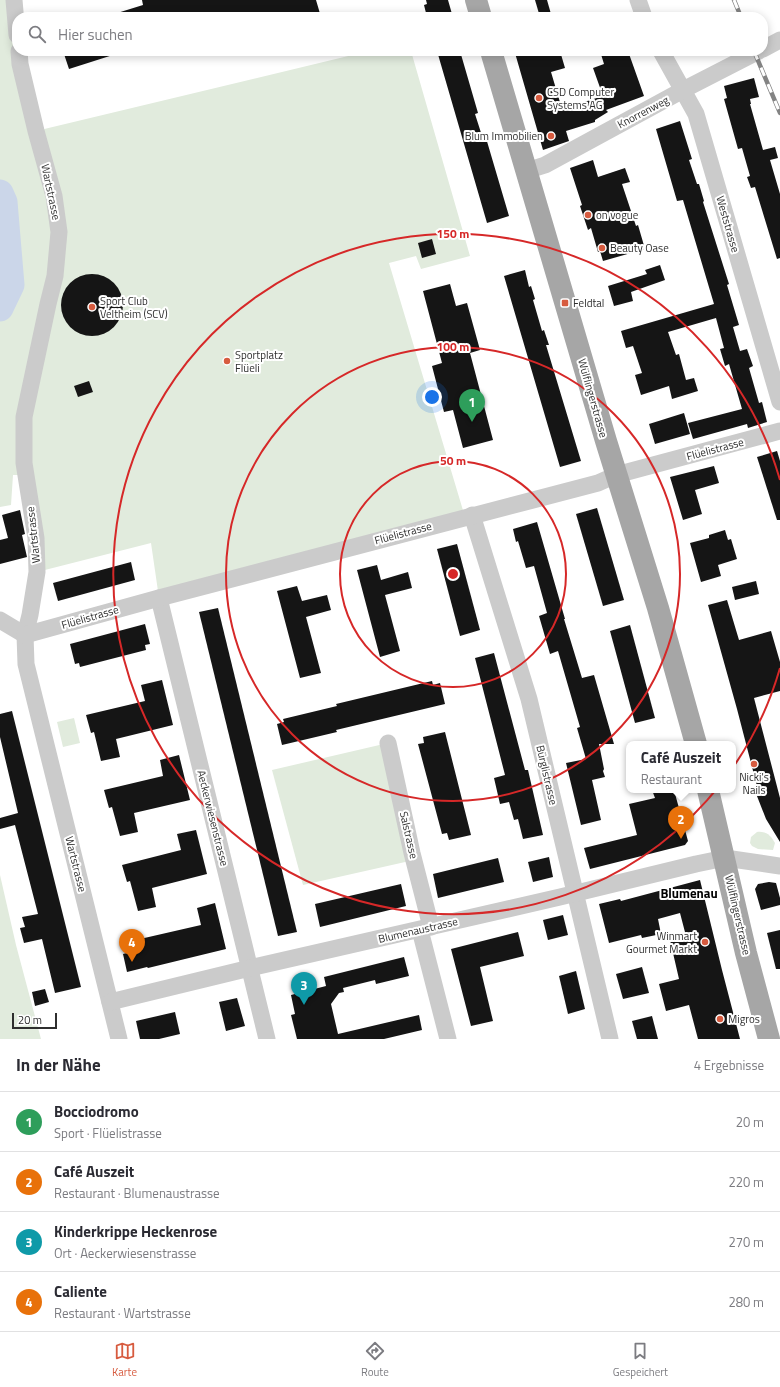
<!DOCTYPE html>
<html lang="de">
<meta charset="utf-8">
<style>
body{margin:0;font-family:"Titillium Web",sans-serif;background:#f7f7f7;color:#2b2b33}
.scale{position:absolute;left:12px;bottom:10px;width:45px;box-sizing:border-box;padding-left:4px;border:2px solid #2e2e2e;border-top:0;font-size:11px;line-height:14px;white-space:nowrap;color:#2e2e2e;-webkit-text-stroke:3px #fff;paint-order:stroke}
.you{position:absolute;left:432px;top:397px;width:14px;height:14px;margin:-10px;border:3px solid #fff;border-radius:50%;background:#1a73e8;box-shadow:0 0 0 6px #1a73e833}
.badge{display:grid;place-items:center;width:26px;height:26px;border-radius:50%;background:#d75b3f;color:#fff;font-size:13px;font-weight:700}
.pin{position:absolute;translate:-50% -33px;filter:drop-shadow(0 1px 2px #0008)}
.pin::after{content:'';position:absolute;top:21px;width:14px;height:12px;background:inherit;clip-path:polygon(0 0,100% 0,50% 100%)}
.popup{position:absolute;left:626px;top:741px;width:110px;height:52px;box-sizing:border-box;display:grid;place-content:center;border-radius:8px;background:#fff;filter:drop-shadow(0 1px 3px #0005);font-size:13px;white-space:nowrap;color:#7c7c81}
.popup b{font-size:15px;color:#2b2b33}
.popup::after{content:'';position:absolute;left:50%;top:100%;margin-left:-8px;border:8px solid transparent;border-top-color:#fff}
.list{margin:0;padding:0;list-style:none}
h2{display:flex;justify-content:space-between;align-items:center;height:52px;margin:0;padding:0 16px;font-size:17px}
h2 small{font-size:13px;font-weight:400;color:#7c7c81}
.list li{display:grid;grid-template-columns:26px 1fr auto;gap:12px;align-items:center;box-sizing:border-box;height:60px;padding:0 16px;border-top:1px solid #e1e1e2}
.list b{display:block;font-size:15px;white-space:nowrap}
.list p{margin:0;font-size:13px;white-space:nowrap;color:#7c7c81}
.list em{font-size:13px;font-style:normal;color:#7c7c81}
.icon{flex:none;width:22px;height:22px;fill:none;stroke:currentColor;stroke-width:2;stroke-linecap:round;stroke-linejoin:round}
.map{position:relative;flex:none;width:780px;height:1039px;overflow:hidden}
.search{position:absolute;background:#fff;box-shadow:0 2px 10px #0003;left:12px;right:12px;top:12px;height:44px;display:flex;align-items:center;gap:10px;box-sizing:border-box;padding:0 14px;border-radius:16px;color:#7c7c81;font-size:15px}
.sheet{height:292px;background:#fff}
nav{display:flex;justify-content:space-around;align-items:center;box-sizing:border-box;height:56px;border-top:1px solid #e1e1e2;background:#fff;font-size:11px;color:#7c7c81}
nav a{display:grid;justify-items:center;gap:2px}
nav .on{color:#d75b3f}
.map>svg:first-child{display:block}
</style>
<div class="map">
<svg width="780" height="1039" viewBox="0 0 780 1039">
<rect width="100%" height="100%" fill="#fff"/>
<g fill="#e1ebdd">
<path d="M0,0h14l3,35 37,196 -34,244h-7l-2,30 -11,2z"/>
<path d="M369,51h42l59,205 -49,13 -5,-13 -27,7 76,254 -306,81 -8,-55 -114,29 -13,-109 35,-231 -23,-101z"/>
<path d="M74,718l6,25 -17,4 -6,-25z"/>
<path d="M388,743l26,117 -111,25 -31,-115z"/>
<path d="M757,832c10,-1 14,4 18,11l-2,7 -15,-1 -6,-3 -2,-3 1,-6z"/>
<path d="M0,875l16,70 25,94h-41z"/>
</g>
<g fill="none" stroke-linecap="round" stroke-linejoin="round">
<path stroke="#cbd6e9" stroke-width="27" d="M0,193l4,9 7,83 -11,23"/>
</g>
<g fill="#151515">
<path d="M142,0h174l5,17h-60l-2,-4 -14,4h-130l-1,-3 29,-9z"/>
<path d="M426,0h22l4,14 -9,3h-16l-3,-12 3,-1z"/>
<path d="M535,0h12l4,14 -11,3z"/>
<path d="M63,51h53v3l-47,15z"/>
<path d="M437,51h23l18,62 -3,1 8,25 3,-1 23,78 -22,7z"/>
<path d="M522,51h38l5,17 -14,4 11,37 41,-13 -10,-28 11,-4 -4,-13h28l16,45 -38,14 2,2 -13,8v2l-29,9 3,10 -26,9 -28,-97z"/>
<path d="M754,78l5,19 -9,2 1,5h-1l13,46 12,-3 3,11 -8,2 10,34v64l-3,1 -22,-72 -4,1 -4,-11 3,-1 -8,-28 -4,1 -14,-50 3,-1 -3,-12z"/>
<path d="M680,121l12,38 -3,1 8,24h2l5,17 -1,1 26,82 -2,1 12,40 -6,2 7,24 7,-2 6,17 -4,2 10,35 3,-1 5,20 -19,6 -1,-4 -54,15 -5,-16 54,-14 -13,-45 -4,2 -5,-17 4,-1 -8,-30 -48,14 8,23 3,-1 7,26 8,-2 4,13 -26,8 -3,-13 -28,9 -6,-20 7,-2 -9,-27 -7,2 -5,-17 93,-27 -31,-104 -6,1 -21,-72z"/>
<path d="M593,160l5,17 27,-9 5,14 -8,2 14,42 2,-1 7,24 -42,12 -3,-10 -2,1 -7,-24 -3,2 -8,-24 2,-1 -12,-37z"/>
<path d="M432,239l4,15 -14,4 -4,-15z"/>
<path d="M660,265l5,15 -34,12 2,9 -19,5 -6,-20 39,-12 -2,-4z"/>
<path d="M525,270l4,17 2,-1 4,13 -2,1 9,31 2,-1 5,15h-3l35,116 -21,6 -56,-191z"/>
<circle cx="92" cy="305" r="31"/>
<path d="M450,284l6,22 11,-3 13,47 -10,3 23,87 -30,8 -10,-38 -9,2 -12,-46 10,-3 -19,-72z"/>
<path d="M89,381l4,11 -15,5 -4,-11z"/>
<path d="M684,413l6,21 -35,10 -6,-20z"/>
<path d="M777,451l3,10v59h-3l-20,-63z"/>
<path d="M714,466l5,17 -24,7 7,24 -19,6 -13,-43z"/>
<path d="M597,508l27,92 -21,6 -27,-92z"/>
<path d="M20,510l5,24 -3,1 5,22 -27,7v-24l8,-2 -6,-23z"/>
<path d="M537,522l28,97h-1l18,59 12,-3 20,69h-15l5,25 -1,2 2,6 -13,3 9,40 -20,5 -15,-62 20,-4 -9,-31 3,-1 -22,-76 -8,3 -11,-38 8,-3 -13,-47 -8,2 -8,-27 -2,1 -3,-13z"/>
<path d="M725,530l3,10 3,-1 6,20 -19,6 3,11 -20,6 -11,-39 19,-5v-3z"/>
<path d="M457,544l23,86 -20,6 -23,-87z"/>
<path d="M131,562l4,18 -77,21 -5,-18z"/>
<path d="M377,565l4,15 27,-8 4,16 -27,7 15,56 -20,6 -23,-87z"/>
<path d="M756,581l3,13 -24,6 -3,-13z"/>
<path d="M297,586l5,15 25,-6 4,15 -25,7 15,56 -21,5 -23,-87z"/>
<path d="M727,600l12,40 32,-9 9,31v29l-26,7 26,100v44l-14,-23 -11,-28 3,-1 -21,-81 -29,-104z"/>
<path d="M218,608l79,324 -19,4 -79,-324z"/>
<path d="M145,624l5,20 -5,1 1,5 -66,17 -1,-4 -4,1 -5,-20z"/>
<path d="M630,625l25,93 -20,5 -25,-92z"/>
<path d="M494,653l31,117h3l15,65 -20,4 -5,-20 -4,1 -5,-18 -9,2 -6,-26 11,-3 -30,-117z"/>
<path d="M162,680l11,45 -57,14 4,18 -19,4 -7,-29 -3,1 -5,-18 59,-14 -4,-16z"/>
<path d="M432,681l1,4 7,-2 5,21 -109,26 1,2 -55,13 -5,-21 7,-2 -1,-3 54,-13 -1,-2z"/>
<path d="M12,711l69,276 -26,6 -13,-54 -18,4 -4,-15 5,-1 -3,-10 16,-3 -23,-89 -15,4v-11l18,-5 -18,-76v-23z"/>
<path d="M445,732l26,103 -22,5 -2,-7 -5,1 -24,-90 6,-1 -1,-6z"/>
<path d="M179,755l11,45 -56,13 4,19 -18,4 -8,-29 -3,1 -5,-18 59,-14 -3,-16z"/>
<path d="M652,790h22l14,51 -3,4 -95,24 -6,-21 53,-13 -8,-31 26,-6z"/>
<path d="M196,830l11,44 -55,14 4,19 -18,4 -8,-30 -3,1 -5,-17 59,-15 -4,-16z"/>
<path d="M549,857l4,20 -20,5 -5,-20z"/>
<path d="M498,858l6,24 -66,16 -5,-24z"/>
<path d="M700,880l22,90 18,69h-42l-9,-34 -23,6 -7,-27 20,-5 -9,-39 16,-4 -6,-23 -22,6 3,15 -19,4 -1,-3 -32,8 -10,-39 21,-5 1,2z"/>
<path d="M769,882l7,1 4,15v7l-19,5 -6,-21 3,-5z"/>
<path d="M401,884l5,22 -86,21 -5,-23z"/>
<path d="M215,903l11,46 -78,19 -1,-1 -20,5 -4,-18 20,-5 -3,-10 61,-14 -4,-17z"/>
<path d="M563,915l5,20 -20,5 -5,-20z"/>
<path d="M780,930v39h-4l-9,-36z"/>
<path d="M518,932l6,24 -44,11 13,54 -22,5 -20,-77z"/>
<path d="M404,957l5,19 -33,8 -1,-4 -32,8 1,4 -5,1 -8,11 7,30 81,-19 3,15 -38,9h-87l-6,-24 4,-1 -4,-19 35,-9 -2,-9z"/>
<path d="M642,967l7,26 -26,6 -7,-25z"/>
<path d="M576,971l9,38 -17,5 -9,-38z"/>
<path d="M45,989l4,13 -14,4 -3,-14z"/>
<path d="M237,998l8,28 -19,5 -7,-29z"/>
<path d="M175,1012l5,22 -21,5h-19l-4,-18z"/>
<path d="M652,1016l6,23h-21l-5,-18z"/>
</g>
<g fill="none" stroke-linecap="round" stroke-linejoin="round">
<g stroke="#cbcbcb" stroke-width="17">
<path d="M14,0l3,35"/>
<path d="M638,0l6,17"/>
<path d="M763,49l17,-9"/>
<path d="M19,51l1,13 16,67 18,65 5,36 -4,44 -7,28 -24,113v46l12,75 1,34 -7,43 -5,20 1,29 93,375"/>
<path d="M661,51l35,63 84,288"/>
<path d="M526,171l19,-6 138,-75 76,-39"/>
<path d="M472,515l57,184 81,340"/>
<path d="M159,598l108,441"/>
<path d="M0,620l25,15"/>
<path d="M25,635l134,-37 439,-115 18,-8 164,-44"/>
<path d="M388,743l24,110 19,74"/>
<path d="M420,930l28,109"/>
<path d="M110,1002l140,-34 310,-71 136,-33 29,-6 55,8"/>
</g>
<g stroke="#a6a6a6" stroke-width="22">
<path d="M476,0l5,17"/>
<path d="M491,51l115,390 52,167 38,136"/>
<path d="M708,790l38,163 23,86"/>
</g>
<g stroke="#838383" stroke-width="4.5">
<g id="rail">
<path d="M734,0l7,17"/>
<path d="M754,51l26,62"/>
</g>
</g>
<use href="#rail" stroke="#fff" stroke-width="3" stroke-dasharray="9" stroke-linecap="butt"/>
</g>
<g fill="none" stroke="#d62828" stroke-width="2">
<circle cx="453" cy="574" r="113"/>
<circle cx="453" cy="574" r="227"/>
<path d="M780 668A340 340 0 1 1 780 480"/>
</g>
<g fill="#d75b3f" stroke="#fff" stroke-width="1.5">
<circle cx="539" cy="98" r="4"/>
<circle cx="551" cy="136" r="4"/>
<circle cx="588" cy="215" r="4"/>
<circle cx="602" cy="248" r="4"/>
<rect x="561" y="299" width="8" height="8" rx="2"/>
<circle cx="92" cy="307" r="4"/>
<circle cx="227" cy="361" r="4"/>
<circle cx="754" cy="764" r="4"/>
<circle cx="705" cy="942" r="4"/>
<circle cx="720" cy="1019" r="4"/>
</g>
<g text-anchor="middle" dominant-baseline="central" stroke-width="4" stroke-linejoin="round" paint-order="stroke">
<g font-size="11" fill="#2e2e2e" stroke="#fff" text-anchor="start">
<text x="547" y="92">CSD Computer<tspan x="547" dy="13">Systems AG</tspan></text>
<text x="543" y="136" text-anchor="end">Blum Immobilien</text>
<text x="596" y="215">on vogue</text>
<text x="610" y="248">Beauty Oase</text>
<text x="100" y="301">Sport Club<tspan x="100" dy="13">Veltheim (SCV)</tspan></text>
<text x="573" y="303">Feldtal</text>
<text x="235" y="355">Sportplatz<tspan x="235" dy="13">Flüeli</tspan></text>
<text x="754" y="777" text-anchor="middle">Nicki's<tspan x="754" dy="13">Nails</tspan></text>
<text x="697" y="936" text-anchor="end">Winmart<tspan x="697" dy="13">Gourmet Markt</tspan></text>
<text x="728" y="1019">Migros</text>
</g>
<g font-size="11" fill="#2e2e2e" stroke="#fff">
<text transform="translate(643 112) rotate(-28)">Knorrenweg</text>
<text transform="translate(51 192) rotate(78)">Wartstrasse</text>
<text transform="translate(728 224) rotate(74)">Weststrasse</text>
<text transform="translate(593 398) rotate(74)">Wülflingerstrasse</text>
<text transform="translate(715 449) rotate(-15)">Flüelistrasse</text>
<text transform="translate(403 533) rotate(-15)">Flüelistrasse</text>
<text transform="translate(33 535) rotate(-96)">Wartstrasse</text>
<text transform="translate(90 617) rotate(-16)">Flüelistrasse</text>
<text transform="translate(547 775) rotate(77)">Bürglistrasse</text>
<text transform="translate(213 818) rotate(76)">Aeckerwiesenstrasse</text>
<text transform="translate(409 835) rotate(77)">Salstrasse</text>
<text transform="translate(76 864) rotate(76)">Wartstrasse</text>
<text transform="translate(738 915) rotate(77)">Wülflingerstrasse</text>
<text transform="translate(418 930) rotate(-13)">Blumenaustrasse</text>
</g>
<g font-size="13" font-weight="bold" fill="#000" stroke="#fff">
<text x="689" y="893">Blumenau</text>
</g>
</g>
<circle cx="453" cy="574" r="6" fill="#d62828" stroke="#fff" stroke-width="2"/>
<g font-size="12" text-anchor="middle" font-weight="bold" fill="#d62828" stroke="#fff" stroke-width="4" stroke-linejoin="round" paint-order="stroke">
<text x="453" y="238">150 m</text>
<text x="453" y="351">100 m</text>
<text x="453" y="465">50 m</text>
</g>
</svg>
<div class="scale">20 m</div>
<div class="you"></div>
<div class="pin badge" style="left:472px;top:422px;background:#2e9e5b">1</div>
<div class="pin badge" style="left:681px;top:839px;background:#e8710a">2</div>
<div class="popup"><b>Café Auszeit</b>Restaurant</div>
<div class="pin badge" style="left:304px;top:1005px;background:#0f9aa8">3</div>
<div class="pin badge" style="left:132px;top:962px;background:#e8710a">4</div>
<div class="search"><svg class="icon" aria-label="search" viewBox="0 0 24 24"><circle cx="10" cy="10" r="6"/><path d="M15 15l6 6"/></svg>Hier suchen</div>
</div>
<section class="sheet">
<h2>In der Nähe<small>4 Ergebnisse</small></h2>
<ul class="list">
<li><span class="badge" style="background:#2e9e5b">1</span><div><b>Bocciodromo</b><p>Sport · Flüelistrasse</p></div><em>20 m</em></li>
<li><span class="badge" style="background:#e8710a">2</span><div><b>Café Auszeit</b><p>Restaurant · Blumenaustrasse</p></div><em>220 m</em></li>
<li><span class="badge" style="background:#0f9aa8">3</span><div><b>Kinderkrippe Heckenrose</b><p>Ort · Aeckerwiesenstrasse</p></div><em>270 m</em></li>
<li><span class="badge" style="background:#e8710a">4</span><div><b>Caliente</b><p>Restaurant · Wartstrasse</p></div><em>280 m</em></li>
</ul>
</section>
<nav>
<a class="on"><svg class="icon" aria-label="map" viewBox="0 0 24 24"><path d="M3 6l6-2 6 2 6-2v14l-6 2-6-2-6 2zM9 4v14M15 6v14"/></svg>Karte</a>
<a><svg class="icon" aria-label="directions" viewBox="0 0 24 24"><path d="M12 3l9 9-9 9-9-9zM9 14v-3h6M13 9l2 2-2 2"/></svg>Route</a>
<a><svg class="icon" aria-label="saved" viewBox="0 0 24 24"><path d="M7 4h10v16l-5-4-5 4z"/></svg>Gespeichert</a>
</nav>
